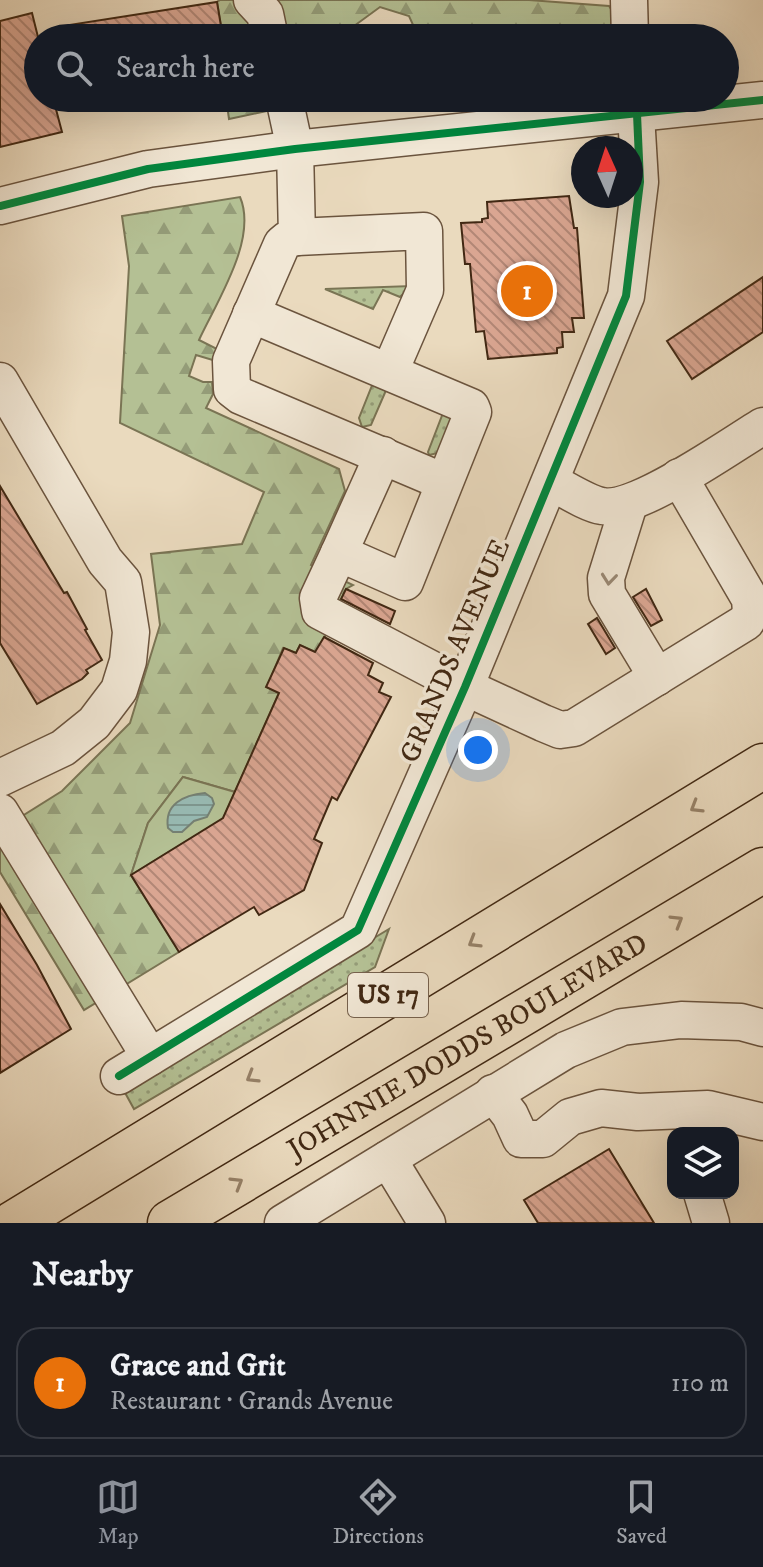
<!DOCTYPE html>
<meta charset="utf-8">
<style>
body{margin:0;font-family:"IM FELL DW Pica",serif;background:#242831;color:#f1f3f6}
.controls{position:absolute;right:24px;bottom:24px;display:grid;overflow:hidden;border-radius:16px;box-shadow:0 8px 32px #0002}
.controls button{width:72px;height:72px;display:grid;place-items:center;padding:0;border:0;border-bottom:2px solid #363941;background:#171b24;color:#f1f3f6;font:40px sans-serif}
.compass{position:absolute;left:571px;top:136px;width:72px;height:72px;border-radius:50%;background:#171b24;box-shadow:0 8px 32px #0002;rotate:357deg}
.you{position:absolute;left:478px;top:750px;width:28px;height:28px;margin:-20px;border:6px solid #fff;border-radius:50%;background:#1a73e8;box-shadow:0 0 0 12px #1a73e833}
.badge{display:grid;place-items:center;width:52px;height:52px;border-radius:50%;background:#8c9099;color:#fff;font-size:26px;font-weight:700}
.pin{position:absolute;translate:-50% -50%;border:4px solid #fff;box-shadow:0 2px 8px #0006}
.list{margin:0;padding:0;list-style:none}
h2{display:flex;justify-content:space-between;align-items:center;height:104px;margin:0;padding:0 32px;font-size:34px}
h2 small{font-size:26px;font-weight:400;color:#9ea1a6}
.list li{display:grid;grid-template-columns:52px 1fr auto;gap:24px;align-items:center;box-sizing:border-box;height:112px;margin:0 16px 16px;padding:0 16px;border:2px solid #363941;border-radius:24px}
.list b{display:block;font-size:30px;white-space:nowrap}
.list p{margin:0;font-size:26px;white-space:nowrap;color:#9ea1a6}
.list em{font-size:26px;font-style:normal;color:#9ea1a6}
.icon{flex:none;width:44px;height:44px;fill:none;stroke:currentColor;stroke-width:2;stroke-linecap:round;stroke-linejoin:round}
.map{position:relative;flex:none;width:763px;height:1223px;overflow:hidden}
.search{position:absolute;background:#171b24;box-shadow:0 8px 32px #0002;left:24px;right:24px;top:24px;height:88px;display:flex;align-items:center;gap:20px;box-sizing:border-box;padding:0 28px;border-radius:44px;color:#9ea1a6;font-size:30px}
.sheet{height:232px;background:#171b24}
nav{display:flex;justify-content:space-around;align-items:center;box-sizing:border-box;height:112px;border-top:2px solid #363941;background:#171b24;font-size:22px;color:#9ea1a6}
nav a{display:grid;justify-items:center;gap:4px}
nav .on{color:#8c9099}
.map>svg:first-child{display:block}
</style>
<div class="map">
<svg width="763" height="1223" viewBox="0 0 763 1223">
<defs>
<pattern id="grass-dots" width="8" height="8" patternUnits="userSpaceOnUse" patternTransform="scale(2)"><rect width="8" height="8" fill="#b4c094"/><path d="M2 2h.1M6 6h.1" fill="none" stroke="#949c78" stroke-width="1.8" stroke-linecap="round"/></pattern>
<pattern id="forest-firs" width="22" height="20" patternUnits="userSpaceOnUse" patternTransform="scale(2)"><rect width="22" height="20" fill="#b4c094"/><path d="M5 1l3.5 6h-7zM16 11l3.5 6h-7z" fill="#949c78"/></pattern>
<pattern id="water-rules" width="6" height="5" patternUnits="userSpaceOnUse" patternTransform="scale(2)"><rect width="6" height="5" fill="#98bab3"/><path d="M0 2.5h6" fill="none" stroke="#7e9790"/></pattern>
<pattern id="building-back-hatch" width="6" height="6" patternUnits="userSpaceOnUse" patternTransform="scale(2)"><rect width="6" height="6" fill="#daa692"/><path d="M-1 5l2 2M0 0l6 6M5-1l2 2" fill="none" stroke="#b28776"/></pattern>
</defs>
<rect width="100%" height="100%" fill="#eadabe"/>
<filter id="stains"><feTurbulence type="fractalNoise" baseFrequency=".0025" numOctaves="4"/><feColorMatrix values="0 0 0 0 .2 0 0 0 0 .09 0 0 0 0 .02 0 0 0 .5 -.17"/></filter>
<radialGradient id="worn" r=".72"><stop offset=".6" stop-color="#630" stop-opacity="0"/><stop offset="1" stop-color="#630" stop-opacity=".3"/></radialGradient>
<g fill="url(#grass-dots)" stroke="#7a7454" stroke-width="2">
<path d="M411,286l-11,11 -17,-7 -10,19 -48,-20z"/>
<path d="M373,383l14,5 -16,37 -9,2 -3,-9z"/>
<path d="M443,413l10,4 -15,36 -9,2 -1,-3z"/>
<path d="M389,929l-14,38 -241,142 -11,-20z"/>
</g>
<g fill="url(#forest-firs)" stroke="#7a7454" stroke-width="2">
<path d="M220,0h309l80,6 6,9 -2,23h-194l-10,-22 -29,-9 -26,19 -3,12h-128l-6,-36z"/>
<path d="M226,98h102l-99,21z"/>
<path d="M240,197c18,42 -23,104 -41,143l20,10 -3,11 -20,-6 -7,21 14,6h9l1,12 -7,14 133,61 6,22 -34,74 42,20 -7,4 -27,61 -4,2 -15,-7 -4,8 -13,-5 -16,39 12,6 -44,99 -52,-15 -35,46 -17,52 48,77 -95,58 -84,-138v-42l62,-39 68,-68 30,-98 -9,-71 91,-10 22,-52 -144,-69 9,-157 -7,-50z"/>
</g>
<path fill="#b4c094" stroke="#7a7454" stroke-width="2" d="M183,777l52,15 -12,27 -92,56 17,-52z"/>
<path fill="url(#water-rules)" stroke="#758073" stroke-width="2" d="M205,793l7,5 2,6 -7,13 -13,4 -12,11h-9l-5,-4c-4,-24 16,-33 37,-35z"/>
<g fill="url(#building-back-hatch)" stroke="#412813" stroke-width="2">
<path d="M217,2l6,36h-153l-1,-13z"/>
<path d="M32,13l6,24v61h15l9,34 -62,15v-126z"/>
<path d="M569,196l5,32h3l7,90h-12l2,14h-12l1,15 -6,1v5l-69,6 -4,-28 -8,1 -6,-68h-5l-4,-41 21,-1v-3l6,-1 -1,-16z"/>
<path d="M763,277v55l-71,47 -25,-38z"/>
<path d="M0,486l64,107 3,-1 20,37 -2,1 17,30 -16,10 2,3 -6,6 -45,25 -37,-61z"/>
<path d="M346,589l49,22 -5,13 -49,-25z"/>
<path d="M646,589l16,31 -11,6 -18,-29z"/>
<path d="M597,618l18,30 -9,6 -18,-30z"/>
<path d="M324,637l49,26 -5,12 15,8 -4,9 12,5 -54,103 -5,-3 -18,42 8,4 -18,47 -45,25 -5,-8 -75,45 -48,-77 92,-57 56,-125 -13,-6 18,-39 12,5 4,-8 15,7z"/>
<path d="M0,904l37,61 34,64 -71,44z"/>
<path d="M609,1149l45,74h-116l-14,-23z"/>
</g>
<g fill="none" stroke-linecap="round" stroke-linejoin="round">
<g stroke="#6b543e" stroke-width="39">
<g id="minor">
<path d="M252,0l13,14 5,24"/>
<path d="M629,0l1,38"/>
<path d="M284,98l11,51 2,88 -9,2 -6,5 -51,117 1,28 9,7 203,86"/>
<path d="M0,206l148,-37 147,-20 468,-49"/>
<path d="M297,237l127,-6 1,59 -35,81"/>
<path d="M251,314l220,93 2,5 -68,170 -66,-29 44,-98"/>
<path d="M0,381l105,180 18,21 8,50 -3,29 -9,29 -25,33 -31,25 -63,30"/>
<path d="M551,482c14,7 37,22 51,24 34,7 129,-61 161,-80"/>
<path d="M629,504l-23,74 1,16 50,83"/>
<path d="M339,553l-21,45 2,13 145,76 78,36 17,7 14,-2 172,-106 5,-10 -1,-13 -71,-122"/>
<path d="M0,812l150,245"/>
<path d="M119,1076l239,-146 107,-243 161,-391 14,-114 -5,-84"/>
<path d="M493,1093l17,22 11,24h22l27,-22 31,-9 37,4 70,-3 55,13"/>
<path d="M388,1159l39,64"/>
<path d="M702,1193l9,30"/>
<path d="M283,1223l283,-173 56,-23 59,-7 60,2 22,6"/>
</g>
</g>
<g stroke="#412813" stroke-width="47">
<g id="highway">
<path d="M14,1223l749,-457"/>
<path id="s1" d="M170,1223l593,-353"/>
</g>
</g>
<use href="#minor" stroke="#f1e7d5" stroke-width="36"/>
<use href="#highway" stroke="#eadabe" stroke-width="44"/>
<g stroke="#f1e7d5" stroke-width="13">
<g id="cycleway">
<path d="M0,206l148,-37 147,-20 468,-49"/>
<path d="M119,1076l239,-146 107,-243 161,-391 14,-114 -3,-68"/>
</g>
</g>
<use href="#cycleway" stroke="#00873e" stroke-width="8"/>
</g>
<defs><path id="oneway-chevron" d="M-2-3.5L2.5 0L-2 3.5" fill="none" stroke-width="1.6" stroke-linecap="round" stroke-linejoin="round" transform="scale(2)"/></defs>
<use stroke="#998874" href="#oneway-chevron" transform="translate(609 579) rotate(96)"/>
<g stroke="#968168">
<use href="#oneway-chevron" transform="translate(696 807) rotate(149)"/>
<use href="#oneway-chevron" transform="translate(677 921) rotate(-31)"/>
<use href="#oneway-chevron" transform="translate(474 942) rotate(149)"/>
<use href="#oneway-chevron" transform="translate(252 1077) rotate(149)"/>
<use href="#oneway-chevron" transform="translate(237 1183) rotate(-31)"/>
</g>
<g text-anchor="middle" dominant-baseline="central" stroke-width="7" stroke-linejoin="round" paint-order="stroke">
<rect fill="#f1e7d5" stroke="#76614d" stroke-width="2" x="348" y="973" width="80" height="44" rx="6"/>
<g font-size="26" font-weight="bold" fill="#412813">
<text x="388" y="995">US 17</text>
</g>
<g font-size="28" fill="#412813" stroke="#f1e7d5">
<text transform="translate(455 651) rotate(-67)">GRANDS AVENUE</text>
<text stroke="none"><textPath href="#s1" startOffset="346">JOHNNIE DODDS BOULEVARD</textPath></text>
</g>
</g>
<rect width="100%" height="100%" filter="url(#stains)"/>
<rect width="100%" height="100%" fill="url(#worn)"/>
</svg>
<div class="controls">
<button><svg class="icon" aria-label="layers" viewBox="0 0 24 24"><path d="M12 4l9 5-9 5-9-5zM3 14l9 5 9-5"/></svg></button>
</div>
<svg class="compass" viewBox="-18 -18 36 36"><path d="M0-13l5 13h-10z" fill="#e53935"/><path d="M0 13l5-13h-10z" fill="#9ea1a6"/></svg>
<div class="you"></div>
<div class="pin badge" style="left:527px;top:291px;background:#e8710a">1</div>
<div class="search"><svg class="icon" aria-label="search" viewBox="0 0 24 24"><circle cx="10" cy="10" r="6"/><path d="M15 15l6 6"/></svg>Search here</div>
</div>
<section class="sheet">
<h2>Nearby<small></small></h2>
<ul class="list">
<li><span class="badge" style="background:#e8710a">1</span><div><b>Grace and Grit</b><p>Restaurant · Grands Avenue</p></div><em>110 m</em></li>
</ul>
</section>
<nav>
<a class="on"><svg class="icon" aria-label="map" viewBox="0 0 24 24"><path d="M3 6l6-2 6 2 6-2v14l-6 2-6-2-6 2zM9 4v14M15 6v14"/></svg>Map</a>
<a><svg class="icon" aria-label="directions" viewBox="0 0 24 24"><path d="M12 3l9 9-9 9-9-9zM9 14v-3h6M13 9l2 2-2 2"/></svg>Directions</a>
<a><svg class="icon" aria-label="saved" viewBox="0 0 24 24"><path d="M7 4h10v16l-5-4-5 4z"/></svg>Saved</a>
</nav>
